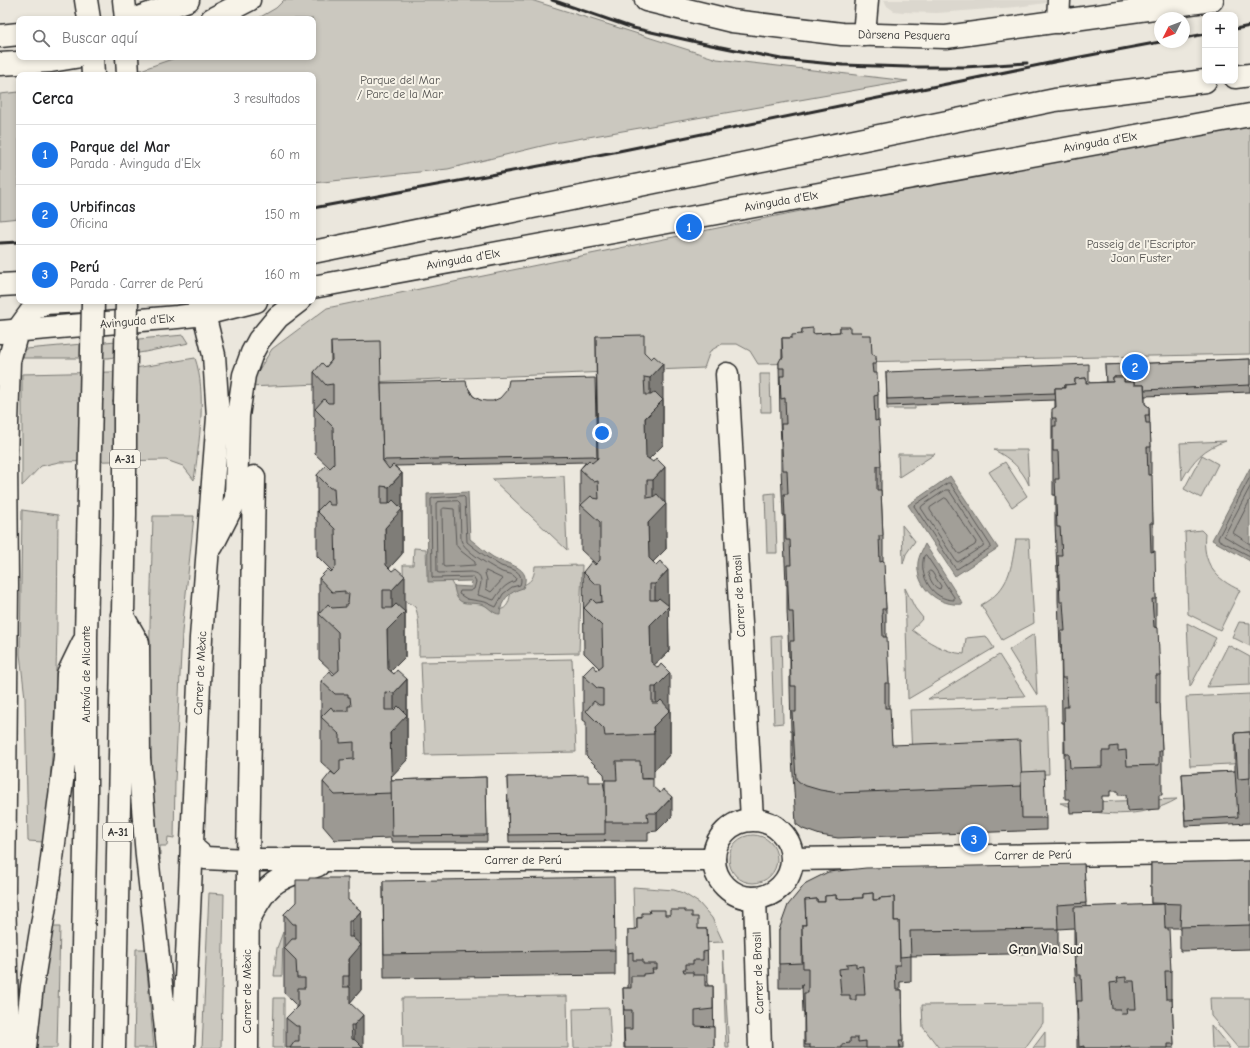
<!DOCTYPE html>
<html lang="es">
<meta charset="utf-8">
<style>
body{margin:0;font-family:"Comic Neue",sans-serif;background:#f2f2f2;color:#202124}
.controls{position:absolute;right:12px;top:12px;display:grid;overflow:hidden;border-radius:8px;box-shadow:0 2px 6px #0003}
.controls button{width:36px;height:36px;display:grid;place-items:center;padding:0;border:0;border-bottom:1px solid #e0e0e0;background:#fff;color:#202124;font:20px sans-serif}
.compass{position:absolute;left:1154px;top:12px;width:36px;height:36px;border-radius:50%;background:#fff;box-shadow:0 2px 6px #0003;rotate:228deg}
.you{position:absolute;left:602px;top:433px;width:14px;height:14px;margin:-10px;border:3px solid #fff;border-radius:50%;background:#1a73e8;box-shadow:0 0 0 6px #1a73e833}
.badge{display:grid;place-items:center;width:26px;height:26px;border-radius:50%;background:#1a73e8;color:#fff;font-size:13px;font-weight:700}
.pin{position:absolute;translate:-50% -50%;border:2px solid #fff;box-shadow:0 1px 4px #0006}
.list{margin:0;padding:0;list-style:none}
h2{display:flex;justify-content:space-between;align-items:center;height:52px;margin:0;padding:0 16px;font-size:17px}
h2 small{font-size:13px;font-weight:400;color:#757577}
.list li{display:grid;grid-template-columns:26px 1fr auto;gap:12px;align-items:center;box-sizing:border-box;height:60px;padding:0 16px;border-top:1px solid #e0e0e0}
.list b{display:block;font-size:15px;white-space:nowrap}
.list p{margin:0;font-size:13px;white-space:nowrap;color:#757577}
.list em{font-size:13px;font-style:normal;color:#757577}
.icon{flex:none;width:22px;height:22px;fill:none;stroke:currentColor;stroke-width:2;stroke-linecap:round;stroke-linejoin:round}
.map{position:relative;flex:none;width:1250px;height:1048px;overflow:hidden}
.search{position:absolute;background:#fff;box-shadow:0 2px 6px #0003;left:16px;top:16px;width:300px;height:44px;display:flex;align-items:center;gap:10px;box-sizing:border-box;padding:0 14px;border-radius:8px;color:#757577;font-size:15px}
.panel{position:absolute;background:#fff;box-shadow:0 2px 6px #0003;left:16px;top:72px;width:300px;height:232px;border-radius:8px}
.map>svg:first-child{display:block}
</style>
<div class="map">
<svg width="1250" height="1048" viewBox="0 0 1250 1048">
<rect width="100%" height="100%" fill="#ebe7dd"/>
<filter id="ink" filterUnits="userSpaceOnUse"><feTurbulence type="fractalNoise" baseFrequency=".025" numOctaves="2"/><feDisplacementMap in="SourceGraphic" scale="8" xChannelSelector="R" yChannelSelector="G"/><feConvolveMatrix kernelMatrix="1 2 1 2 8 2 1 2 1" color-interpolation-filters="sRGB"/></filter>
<g filter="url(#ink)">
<path fill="#dbd7ce" d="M884,0h184l-52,7 -79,6 -34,-1 -9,-1 -7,-5z"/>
<g fill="#cbc8bf" stroke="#7b7a75">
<path d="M284,0h247l186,59 191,22 -354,62 -106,26 -135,14v-108h-187l52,-18h135v-38h-56l19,-11z"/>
<path d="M19,92v126l-19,2v-126z"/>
<path d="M1250,123v231l-492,10 -8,-13 -13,-7h-15l-12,7 -6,17 -456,19 24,-38 55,-41 713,-146z"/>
<path d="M184,335l5,8 -44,9 -37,6h-85l3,-9z"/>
<path d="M195,358c12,35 4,86 -1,122l-11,-14 -17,-6 -107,2 -18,4 -19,20v-112l89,-2z"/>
<path d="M760,374h10l1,38h-10z"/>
<path d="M915,394v15h-28v-14z"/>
<path d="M1226,441c-22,7 -33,19 -44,39l-2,-37z"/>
<path d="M994,450h33l2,35c-7,-16 -19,-27 -35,-35z"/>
<path d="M898,454h37l-36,23z"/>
<path d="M1202,455l16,9 -17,34 -17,-9z"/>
<path d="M1005,462l22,34 -15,11 -23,-35z"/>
<path d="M564,476l3,74 -75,-71z"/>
<path d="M775,493l2,60h-10l-2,-59z"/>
<path d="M22,510l36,5c-1,109 0,220 -15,327l-15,-1 -3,-143 -5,-44z"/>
<path d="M153,516h41l-12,116 -7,149 -1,57 -6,-1 -1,9h-7v14c-16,-114 -10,-229 -7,-344z"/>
<path d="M902,525l13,16 -9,13 -3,10z"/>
<path d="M1201,530l4,4c-3,29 10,45 35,56l-20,40 -32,-16 -3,-82z"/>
<path d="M1016,539h13l5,84 -32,17 -21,-35c29,-16 30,-36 35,-66z"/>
<path d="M414,548l12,1 1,27 24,1v5l4,7 43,21c11,-1 11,-10 13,-19 14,-8 23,-6 24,-25l47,-1 -3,88 -160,3c0,-11 1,-41 -4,-49 -3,-3 -7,-4 -11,-6l-1,-36h10z"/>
<path d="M905,588l10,20 8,10 -11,12c16,12 32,22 52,24l2,-16 20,-2 8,12 -86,51z"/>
<path d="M1239,622l11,1v23l-18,-9z"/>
<path d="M1187,623l29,15 -26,49z"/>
<path d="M1034,634l3,61 -28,-45z"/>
<path d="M781,635l2,88 -9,1 -3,-88z"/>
<path d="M1228,645l22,12v28l-43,2z"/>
<path d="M999,655l26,41 -97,3z"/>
<path d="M572,659l4,93 -151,3 -4,-93z"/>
<path d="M1250,694v69l-60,3 -4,-69z"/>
<path d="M1047,706l2,68 -136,4 -3,-68z"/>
<path d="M1177,799c-33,20 -82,18 -117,4z"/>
<circle cx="753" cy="859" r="24"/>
<path d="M633,887l41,3 9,3 16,10 13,15 11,24 -25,1 -63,7z"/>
<path d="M209,893l15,1 -3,154h-19z"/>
<path d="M51,927h9l-3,121h-21l5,-48z"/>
<path d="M283,932l-1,44h-8l3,-28z"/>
<path d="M136,949h9l9,99h-20z"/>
<path d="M723,950l6,98h-3z"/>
<path d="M567,996l1,52h-165l-1,-50z"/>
<path d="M274,998h10v50h-11z"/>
<path d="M1210,998h40v50h-12l-27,-32z"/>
<path d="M1043,1004v19l-18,25h-86l-16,-21 -1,-22z"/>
<path d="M609,1008l2,40h-37l-1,-39z"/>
<path d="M1211,1025l19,23h-18z"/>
<path d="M1045,1032v16h-12z"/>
</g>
<g fill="#a29f98" stroke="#72716c">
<path d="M1250,468v93l-38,-21z"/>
<path d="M950,476l48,72 -43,28 -47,-71z"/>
<path d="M468,492l2,47c8,6 15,13 23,18 14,8 40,9 30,31 -14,4 -22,12 -23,26 -7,0 -10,-6 -16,-9 -16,-5 -27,5 -30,-19l17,1 1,-6 -44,1 -1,-88z"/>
<path d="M925,544l38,60c-24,3 -48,-16 -45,-42 1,-6 4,-12 7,-18z"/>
</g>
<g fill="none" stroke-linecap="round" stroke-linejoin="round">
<g stroke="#5b5957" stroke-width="1">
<path d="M1250,477l-32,61 1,2 31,16"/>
<path d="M948,483h2l41,63 -1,2 -33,21 -2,-1 -41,-62z"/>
<path d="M1250,487l-26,49 26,15"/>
<path d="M946,490h3l35,54 -1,2 -25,16 -2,-1 -35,-53 1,-2z"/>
<path d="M463,496l2,2 2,44c11,9 22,17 34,24 5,2 11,2 15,5 5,3 6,9 4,14l-8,2 -9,7 -7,13 -11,-5 -18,-3 -8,-5 1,-3h10l4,-2 2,-7 -3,-5 -39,1 -2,-1 -1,-78 2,-1z"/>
<path d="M945,498l2,1 29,43 -1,3 -15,9 -2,-1 -28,-43v-2z"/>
<path d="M1250,500l-17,33 17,11"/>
<path d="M458,501l2,2 1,37c3,11 31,27 41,32 6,2 10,1 14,6l-1,3c-11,4 -15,10 -21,19l-16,-5c2,-10 8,-21 -7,-23l-32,1 -2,-1 -1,-68 1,-2z"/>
<path d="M444,508l10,1 2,36 5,6 14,11v3l-30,2 -2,-1 -1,-56z"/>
<path d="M926,555l28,42v3c-22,0 -36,-25 -30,-44z"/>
<path d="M486,571l17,8 -12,13 -5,-3 1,-9 -2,-7z"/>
<path d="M930,571l2,1 9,14 -1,3c-6,-1 -10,-9 -12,-16z"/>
</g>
<g stroke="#2b2b2b" stroke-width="25">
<g id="minor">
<path d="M646,0l86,21 110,13 104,3 266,-37"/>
<path d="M135,19l53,-19"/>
<path d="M212,19l37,-19"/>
<path d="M1058,22l1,-22"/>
<path d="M864,35l3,-35"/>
<path d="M0,36l19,-2"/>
<path d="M0,64l51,-3 24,-4"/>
<path d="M727,374l25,445"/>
<circle cx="753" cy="859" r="39"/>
<path d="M192,847l13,11 43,2h466"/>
<path d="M793,859l457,-7"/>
<path d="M755,898l5,150"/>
<path d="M248,921c7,-13 13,-27 24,-36 13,-11 31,-14 46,-20"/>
<path d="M247,1048l1,-188 6,-383"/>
</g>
</g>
<g stroke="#2b2b2b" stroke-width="25">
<g id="major">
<path d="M1235,77l15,-2"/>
<path d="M313,252l742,-152 150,-19"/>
<path d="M0,285l19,-1"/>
<path d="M313,287l937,-172"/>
<path d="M0,332l177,-15 27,-3 52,-13"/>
<path d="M212,546l24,-47 2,-83 6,-41 8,-22 7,-13 19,-23 21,-16"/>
<path d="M7,1048v-40l-3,-113 3,-310 -1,-129 3,-95 8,-30 16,-22 11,-6 40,-2"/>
<path d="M183,1048l18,-410 17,-221 -4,-62 -10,-41 -5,-13"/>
</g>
</g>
<g stroke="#2b2b2b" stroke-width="25">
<g id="highway">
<path d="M86,0l3,19"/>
<path d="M124,0l2,19"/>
<path d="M92,57l1,18"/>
<path d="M127,57l1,18"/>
<path d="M122,615l16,28 1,115 8,98 21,192"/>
<path d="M25,1048l7,-62 17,-104 16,-125 3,-83 15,-31"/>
<path d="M81,1048l5,-251v-160l5,-237"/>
<path d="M114,1048l11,-534v-111"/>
</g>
</g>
<use href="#minor" stroke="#f7f3e8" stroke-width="22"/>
<use href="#major" stroke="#f7f3e8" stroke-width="22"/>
<use href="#highway" stroke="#f7f3e8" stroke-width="22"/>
<g stroke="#2b2b2b" stroke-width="3">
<path d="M552,0l81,28 68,15 80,16 62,6 65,2h57l62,-4"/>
<path d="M1235,29l15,-3"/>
<path d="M1184,38l21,-4"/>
<path d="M313,208l301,-56 445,-91 101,-19"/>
<path d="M0,243l19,-1"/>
</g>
<g stroke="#2b2b2b" stroke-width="25" stroke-linecap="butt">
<g id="highway-bridge">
<path d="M91,400l2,-99"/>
<path d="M125,403l2,-102"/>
</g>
</g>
<use href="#highway-bridge" stroke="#f7f3e8" stroke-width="22"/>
</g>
<g fill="#9c9993" stroke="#2b2b2b">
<path d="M840,327l10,5 12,3 10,19 4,4v15l2,22v25l3,46v24l2,46v25l3,48v28l3,46v25l3,37 129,27 25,46v12l-208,8 -18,-3 -17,-6 -7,-5 -4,-67v-26h-1l-1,-45v-29h-1l-2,-47v-25h-1l-2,-46v-24h-1l-2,-46v-25l-1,-23 -1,-59 3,-4v-20h10l10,-4v-5l11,5 27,-2z"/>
<path d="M596,336l48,17 19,47v45l-14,14 16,43 1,47 -13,13 15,43 1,46 -15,14 16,44v45l-16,17v7l-13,1 12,8 19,29 -15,15 -9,1v9h-43v-2v2l-96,1 -2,-65 81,5 17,10v-12l-1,-6 -18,-18v-34l-3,-2v-45l14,-5 2,-2 -15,-15 -1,-81 13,-8 -15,-14v-36l-1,-1v-44l6,-7 -191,4 7,7v81l-13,14 16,43v46l-14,14 3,3 13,5v81l-16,16v4l95,-3 1,65h-96v-4l-56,2 -12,-14v-44l12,-7 -14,-13v-81l14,-7 -16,-15v-81l13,-7 -15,-15v-81l13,-7 -15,-14v-36l-1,-1v-45l12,-5 5,-6v-19l50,41 86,3 6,10 7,4 117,46z"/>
<path d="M1250,359v33l-105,4v8l4,3 2,40v28l2,48v28l3,48v28l4,48v28l2,48v44h-3v14l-32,2 -1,-16h-8v-4h-8v5h-8v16l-32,1 -1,-14h-4l-1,-47v-29h-2l-1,-76h-1l-2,-47v-28h-1l-2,-48v-29h-2v-32h-1v-51l3,-4v-8l-168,6 -1,-34 203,11 17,-1 -1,-17z"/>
<path d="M1250,732v91l-65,3 -3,-52 53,-3v-38z"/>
<path d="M1250,861v88l-70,2v-23h-15l6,43v28h1l2,49h-97v-33l-3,-63v-24l-16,1v24l-147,3v25l-11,1v8h2l1,58h-99v-35h-1l-1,-29v4h-23v-58l305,-66 2,43 65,-2v-42z"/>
<path d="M383,881l232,69v25l-231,3z"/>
<path d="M348,900l13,11v79l-11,12 13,46h-77v-30l10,-10v-3l-12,-12v-79z"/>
<path d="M685,912l7,5 6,12h9l1,57h5l1,62h-90l-1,-60h5v-58l9,-1v-11l33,-3z"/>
</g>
<g fill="#7f7d78" stroke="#2b2b2b">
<path d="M663,364v81l-18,18v-45l5,-4v-36z"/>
<path d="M665,467v38l1,-1v45l-18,18v-44l5,-5v-38z"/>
<path d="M402,473v81l-17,19v-45l4,-4v-37z"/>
<path d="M668,570l1,81 -19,18v-44l5,-6v-35z"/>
<path d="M405,576v81l-18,18v-45l5,-5v-35z"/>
<path d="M670,673v81l-16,17v-37l-1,-7 3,-3v-37z"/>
<path d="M407,679v81l-17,18v-45l4,-4v-36z"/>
<path d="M672,797v19l-15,15v-18z"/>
<path d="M361,911v79l-12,14v-45l3,-4v-34z"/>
<path d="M363,1015v33h-9v-23z"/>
</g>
<g fill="#b5b2ab" stroke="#2b2b2b" fill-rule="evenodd">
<path d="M840,327h10v5h11l1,3h9l1,19 4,2v8h-4l1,9h4l1,22 -4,1 1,25 4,-1 2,46h-4v24h4l2,46h-4l1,26 4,-1 2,48h-4l1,28h4l2,46h-4v25h5l2,37 128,-5 2,46 -184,7 -18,-3 -17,-5 -7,-6 -4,-67h4v-26h-5l-1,-45h4l-1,-29h-4l-2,-47h4l-1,-25h-4l-2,-46h4l-1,-24h-4l-2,-46h5l-1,-26 -4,1 -1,-23h4v-8h-5v-6l2,-4h2l-1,-20h10v-3l10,-1v-5l11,-1v6l27,-2z"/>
<path d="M644,335v17l7,7 3,-3 9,8 -13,14 -6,-1 1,18h6l4,-3 8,8 -18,18 1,39 7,5 3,-4 9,9 -12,13h-6v18l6,-1 4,-3 9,10 -18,19 1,35 7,7 4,-4 8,9 -13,14h-5v16h7l2,-2 10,8 -19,19 1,37 7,6 3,-4 9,9 -14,14h-4v16h6l3,-3 9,10 -17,17 1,7 -49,2 -1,-7 -18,-18 8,-10 5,4h4v-16l-6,-1 -14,-13 10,-10 4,5 6,-5 -1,-39 -18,-18 8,-9 4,4 6,-1 -1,-18h-6l-12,-12 9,-11 3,4 5,-5v-38l-19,-17 10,-9 2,2 6,1 -1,-18 -4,1 -14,-13 9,-9 3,3 6,-5 -2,-122z"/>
<path d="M380,341l3,120 6,8 4,-4 9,8 -13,14 -8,-1v18h8l4,-4 9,9 -17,19 1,37 6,6 4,-3 9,8 -13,14h-9v18h9l4,-4 9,8 -18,18 1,39 6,5 3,-4 10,9 -13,14 -9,-1v18h9l4,-4 9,9 -17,18 2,60 -57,2 -12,-13 8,-10 4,3 5,-5v-10l14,-1v-17l-14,1v-8l-19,-18 10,-10 3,4h14v-5h3l-1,-9h-2v-3h-13l-14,-13 9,-10 3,4 6,-5 -1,-38 -19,-18 9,-10 4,4 14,-1v-3l2,-1 1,-9h-4v-3l-13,1 -13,-14 9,-9 3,3 5,-5 -1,-38 -18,-18 10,-10 3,4h5l-1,-17h-4l-13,-13 8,-9 4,3 5,-5 -1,-37 -18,-18 9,-10 4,4h5v-19l-7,1 -12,-13 8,-9 4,4 6,-7 -1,-18z"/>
<path d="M1250,359v26l-105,5 -1,-5h-10v-3h-10v-5h-11v5h-7l-1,-17z"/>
<path d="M1089,364v19h-3v-5l-11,1v5l-10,1v3h-10v5l-168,6 -1,-27z"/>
<path d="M1113,377h11v5h10v3h10l1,19 4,3v8h-4l1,8h4l1,24h-4l1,28h4l1,48h-3l1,29 4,-1 1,48h-4l2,28 4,1 2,47h-4v29l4,-1 2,48h-3v14l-32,1 -1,-16 -8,1v-5l-8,1v4h-8v16l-32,1 -1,-14h-4l-1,-47h4l-2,-29h-4l-1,-47h4l-2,-29h-3l-2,-47h4l-2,-28h-3l-2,-48h4l-1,-28h-5v-25h3v-8h-4v-9l4,-2 -1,-19h10v-3l10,-1v-5l11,-1v5l27,-1z"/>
<path d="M595,378l2,81 -3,-3 -209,4 -1,1h-1l-2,-78 85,-2 1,5 6,10 7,4 6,1h7l7,-3 7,-8 2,-10z"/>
<path d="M1250,732v46l-12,1 -3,-46z"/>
<path d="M616,761h24l1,18h12v8l7,6 3,-4 9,8 -15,16h-10l1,9h-43v-42h12z"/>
<path d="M1044,771l2,47h-24l-1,-46z"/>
<path d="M1235,771l3,46 -53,3 -3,-46z"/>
<path d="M588,775v7h15l2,10v42l-96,1 -2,-58z"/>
<path d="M486,777l1,58 -95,1 -1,-56z"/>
<path d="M1250,861v64l-70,2 1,-23 -30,-1v-40z"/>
<path d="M1084,864l2,39 -29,2 1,24 -148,2 1,25 -11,1 -1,-36h-5v-24l-14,1v2h-7v-7l-10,1v4l-27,1v-4l-11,1v6h-8v-3l-12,1 1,25h-4v38l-23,1v-34l9,-25 18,-22 22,-11 38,-4z"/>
<path d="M614,877l1,73 -231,4 -1,-73z"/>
<path d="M309,878h39v22l13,11 -9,10h-3v16h3l9,8 -12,14v17h-6v11h7v16l13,12 -9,10h-3l1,14 3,1 8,8h-73l5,-7h4v-15h-3l-10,-8 12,-12v-18h7v-10h-8l-1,-18 -12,-12 8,-9h4v-15h-3l-9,-10 12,-12v-22h13z"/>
<path d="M873,893v7h7v-2l14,-1v24h5l1,44h-5l1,25h6l1,51h-4l1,7h-34v-7l-8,1v-4h-8v5l-8,1v4h-32v-3h-5l-1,-52h4v-25h-5l-1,-43h4l-1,-25 12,-1v3h8v-6l11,-1v4l27,-1v-4zM856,963v4l7,-1 2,29h-9v5h-6v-5h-9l-2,-26 8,-1v-4z"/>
<path d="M1164,904l1,25h4l2,42h-6l1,28h6l2,45h-6v4h-38v-2l-9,1v1h-37v-2l-5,1 -2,-46h5l-1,-26h-4l-3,-68zM1126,977v4h8l2,28h-10l1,5h-6l-1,-5h-8l-2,-26 8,-1 -1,-4z"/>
<path d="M649,910h16v5h5v-5h15v2h7v5h6v12h9l1,22 -5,1v8h-10v4h-7v5h-3l1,3h9v3h12v11h8v23l-18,2v15l19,1v21h-89l-1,-19h8v-19h-8l-1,-22h8v-12h12v-2l10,-1 -1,-4h5v-5h-14v-4h-10v-8l-5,1v-23l9,-1v-11h5v-5h8z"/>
</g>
</g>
<g text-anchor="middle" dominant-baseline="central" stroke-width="4" stroke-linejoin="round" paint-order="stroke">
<g fill="#f7f3e8" stroke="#686764" stroke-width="1">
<rect x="110" y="450" width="30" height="18" rx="3"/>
<rect x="103" y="823" width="30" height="18" rx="3"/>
</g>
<g font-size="11" font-weight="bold" fill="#2b2b2b">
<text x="125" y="459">A-31</text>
<text x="118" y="832">A-31</text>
</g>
<g font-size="12" fill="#2b2b2b" stroke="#f7f3e8">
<text transform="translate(904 35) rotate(1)">Dàrsena Pesquera</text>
<text transform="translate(1100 142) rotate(-10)">Avinguda d'Elx</text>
<text transform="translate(781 201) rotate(-10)">Avinguda d'Elx</text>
<text transform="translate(463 259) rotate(-10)">Avinguda d'Elx</text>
<text transform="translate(137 321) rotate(-5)">Avinguda d'Elx</text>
<text transform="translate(739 596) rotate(-93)">Carrer de Brasil</text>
<text transform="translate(200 673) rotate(-87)">Carrer de Mèxic</text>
<text transform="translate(86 674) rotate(-90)">Autovía de Alicante</text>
<text transform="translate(1033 855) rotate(-1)">Carrer de Perú</text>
<text x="523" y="860">Carrer de Perú</text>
<text transform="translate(758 973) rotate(-92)">Carrer de Brasil</text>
<text transform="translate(247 991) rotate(-90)">Carrer de Mèxic</text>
</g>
<g font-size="12" fill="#535250" stroke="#f7f3e8">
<text x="400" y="80">Parque del Mar<tspan x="400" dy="14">/ Parc de la Mar</tspan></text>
<text x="1141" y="244">Passeig de l'Escriptor<tspan x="1141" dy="14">Joan Fuster</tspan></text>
</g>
<g font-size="13" font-weight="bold" fill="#2b2b2b" stroke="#f7f3e8">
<text x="1046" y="949">Gran Via Sud</text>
</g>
</g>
</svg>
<div class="controls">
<button>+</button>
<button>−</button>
</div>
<svg class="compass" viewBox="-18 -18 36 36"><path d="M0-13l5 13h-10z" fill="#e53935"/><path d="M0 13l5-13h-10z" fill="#757577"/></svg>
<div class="you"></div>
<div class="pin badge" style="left:689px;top:227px">1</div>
<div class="pin badge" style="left:1135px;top:367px">2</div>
<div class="pin badge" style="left:974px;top:839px">3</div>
<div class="search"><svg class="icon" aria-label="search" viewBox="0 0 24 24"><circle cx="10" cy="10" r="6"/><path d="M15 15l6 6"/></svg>Buscar aquí</div>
<section class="panel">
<h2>Cerca<small>3 resultados</small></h2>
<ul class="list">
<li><span class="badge">1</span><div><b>Parque del Mar</b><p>Parada · Avinguda d'Elx</p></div><em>60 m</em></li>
<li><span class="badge">2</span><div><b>Urbifincas</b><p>Oficina</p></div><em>150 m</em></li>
<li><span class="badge">3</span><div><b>Perú</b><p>Parada · Carrer de Perú</p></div><em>160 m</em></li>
</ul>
</section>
</div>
